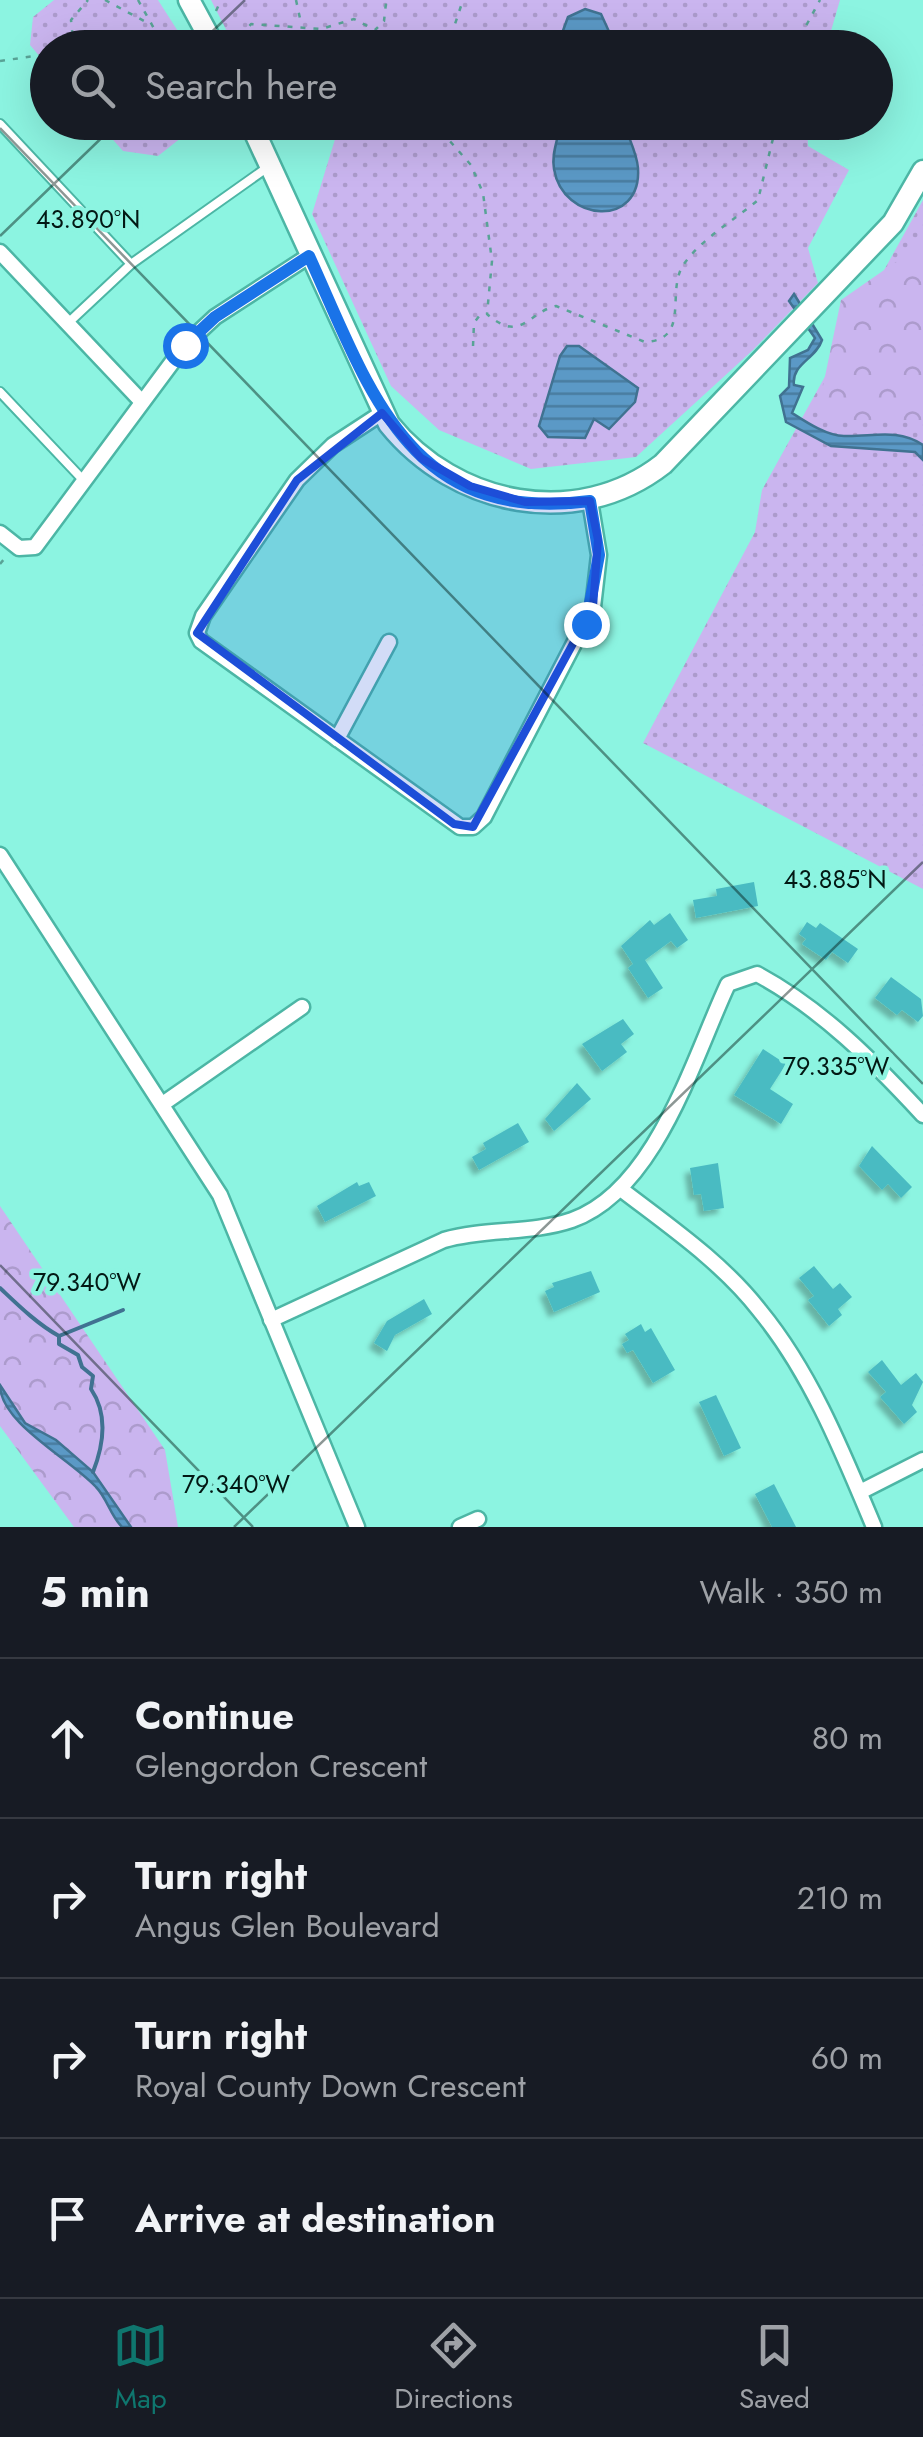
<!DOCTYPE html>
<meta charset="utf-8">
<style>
body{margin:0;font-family:Jost,sans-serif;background:#242831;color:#f1f3f6}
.stop{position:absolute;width:30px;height:30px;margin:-22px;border:8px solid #1a73e8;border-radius:50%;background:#fff}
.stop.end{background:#1a73e8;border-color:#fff;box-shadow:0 2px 10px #0008}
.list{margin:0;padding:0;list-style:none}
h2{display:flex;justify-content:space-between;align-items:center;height:130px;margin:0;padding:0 40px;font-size:42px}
h2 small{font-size:32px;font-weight:400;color:#9ea1a6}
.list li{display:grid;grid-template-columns:65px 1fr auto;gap:30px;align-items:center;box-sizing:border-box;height:160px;padding:0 40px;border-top:2px solid #363941}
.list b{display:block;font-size:38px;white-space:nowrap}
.list p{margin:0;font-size:32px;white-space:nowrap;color:#9ea1a6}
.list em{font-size:32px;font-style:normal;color:#9ea1a6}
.icon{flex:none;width:55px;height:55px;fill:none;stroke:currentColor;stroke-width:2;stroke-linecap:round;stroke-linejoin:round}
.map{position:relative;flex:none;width:923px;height:1527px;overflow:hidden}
.search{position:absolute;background:#171b24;box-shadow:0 10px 40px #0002;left:30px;right:30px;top:30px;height:110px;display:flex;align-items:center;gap:25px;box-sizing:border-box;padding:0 35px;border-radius:55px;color:#9ea1a6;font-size:38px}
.sheet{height:770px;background:#171b24}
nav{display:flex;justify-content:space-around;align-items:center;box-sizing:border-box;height:140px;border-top:2px solid #363941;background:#171b24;font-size:28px;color:#9ea1a6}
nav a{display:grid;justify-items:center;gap:5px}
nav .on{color:#0f766e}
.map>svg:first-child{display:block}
</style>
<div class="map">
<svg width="923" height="1527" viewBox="0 0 923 1527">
<defs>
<pattern id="grass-dots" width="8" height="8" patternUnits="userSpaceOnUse" patternTransform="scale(2.5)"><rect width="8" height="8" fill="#cab5ef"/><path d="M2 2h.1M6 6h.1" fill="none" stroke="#ac9bcc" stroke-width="1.8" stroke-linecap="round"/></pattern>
<pattern id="forest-crowns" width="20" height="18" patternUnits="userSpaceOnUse" patternTransform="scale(2.5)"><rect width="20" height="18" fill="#cab5ef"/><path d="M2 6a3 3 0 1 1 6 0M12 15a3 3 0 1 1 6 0" fill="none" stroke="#ac9bcc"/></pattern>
<pattern id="water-rules" width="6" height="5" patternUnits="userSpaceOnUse" patternTransform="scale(2.5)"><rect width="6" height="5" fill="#5b99c6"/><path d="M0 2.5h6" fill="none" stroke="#497ca0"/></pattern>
<filter id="shadow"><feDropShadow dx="-5.5" dy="5.5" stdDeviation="2.5" flood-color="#0004"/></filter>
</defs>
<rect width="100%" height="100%" fill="#8cf4e1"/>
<g fill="url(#grass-dots)">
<path d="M54,0h104l30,47 -140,1 -1,17 -17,-20 3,-28z"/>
<path d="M211,0h629l-14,48h-509l-10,-9 -15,8h-57z"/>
<path d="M98,123h102l-42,33 -35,-5z"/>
<path d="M340,123h467l1,23 41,24 -41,78 10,35 -65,67 -117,107 -105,12 -92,-39 -48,-44 -79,-172z"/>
<path d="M923,200v689l-280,-146 112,-211 7,-42z"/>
</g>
<g fill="url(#forest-crowns)">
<path d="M923,243v177l-88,1 -16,-16 22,-105z"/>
<path d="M0,1206l165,244 13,77h-104l-74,-101z"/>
</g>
<g fill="url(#water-rules)" stroke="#407291" stroke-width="2.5">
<path d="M585,9l16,5 15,33h-59l11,-30z"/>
<path d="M560,123h64c4,14 13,30 14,45 4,60 -75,55 -84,1 -3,-16 5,-31 6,-46z"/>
<path d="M794,294l28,46c-6,19 -31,24 -28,45l9,2 -11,26c14,9 35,23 52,23 29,1 53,-8 79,9v15l-8,-8 -84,-6 -45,-24 -6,-26 9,-9 1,-29 18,-8 7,-12 -26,-37z"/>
<path d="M567,346h12l59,42 -3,14 -26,27 -15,-10 -9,19 -37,-1 -9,-11 21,-70z"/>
<path d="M0,1385l25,38 31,17 37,32 38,55h-9c-12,-12 -15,-29 -26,-40 -27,-29 -96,-64 -96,-102z"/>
</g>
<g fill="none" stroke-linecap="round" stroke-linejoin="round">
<g stroke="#407291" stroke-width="4">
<path d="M0,1288c17,16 37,36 59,48v8l19,11 4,12 11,9 -2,13c17,25 13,55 2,83"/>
<path d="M59,1336l64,-26"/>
</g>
</g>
<g fill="#4abbc2" filter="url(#shadow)">
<path d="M754,882l4,24 -62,12 -3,-18 24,-4 -1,-7z"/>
<path d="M670,913l18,27 -11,8 -6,-7 -26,19 18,28 -15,10 -20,-30 5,-4 -12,-18 29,-26 4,5z"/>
<path d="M807,922l9,6 4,-5 38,26 -10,14 -16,-11 -6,8 -24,-16 4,-5 -7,-5z"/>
<path d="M891,977l30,22 2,17 -5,6 -16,-12 -5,5 -22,-17z"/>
<path d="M623,1019l11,15 -13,10 6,8 -25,19 -20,-27z"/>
<path d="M763,1049l23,15 -16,25 23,15 -12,20 -47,-29z"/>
<path d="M577,1083l14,16 -37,32 -9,-12z"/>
<path d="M518,1123l11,19 -50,28 -7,-13 14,-8 -3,-6z"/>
<path d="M872,1146l40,41 -11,11 -13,-14 -6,6 -23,-24z"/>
<path d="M718,1163l6,45 -20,3 -3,-17 -7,1 -4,-27z"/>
<path d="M357,1182l2,4 10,-4 7,14 -51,26 -8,-16z"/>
<path d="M814,1266l19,23 7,-6 12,14 -14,12 4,6 -13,11 -21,-26 6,-4 -15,-18z"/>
<path d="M591,1271l9,21 -46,20 -9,-21 9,-4 -2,-4z"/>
<path d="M424,1299l8,15 -37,21 -8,16 -13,-8 13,-22z"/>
<path d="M641,1324l4,8 6,-4 24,42 -22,13 -20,-33 -6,3 -5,-9 7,-4 -4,-6z"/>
<path d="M882,1360l19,25 15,-12 7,9 -11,23 5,7 -13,12 -24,-27 6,-5 -18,-20z"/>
<path d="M716,1395l25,53 -17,8 -25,-54z"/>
<path d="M774,1484l22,43h-24l-17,-33z"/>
</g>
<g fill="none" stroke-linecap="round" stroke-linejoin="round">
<g stroke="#4cb6a5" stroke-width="12">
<g id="lane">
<path d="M0,124l131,140"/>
<path d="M67,324l64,-60 137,-97"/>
<path d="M0,392l85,90"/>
</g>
</g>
<g stroke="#4cb6a5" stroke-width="19">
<g id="street">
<path d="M0,252l142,150"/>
<path d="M382,413l-49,32 -36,35 -94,136 -6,17 4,8 259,186h13l11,-10 109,-210 6,-52 -9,-54"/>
<path d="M0,533l19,15 16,-1 150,-202 30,-28 94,-61"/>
<path d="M337,739l52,-97"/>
<path d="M0,855l220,340 137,332"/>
<path d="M164,1103l138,-96"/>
<path d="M622,1190c47,36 101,73 138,121 51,62 83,142 114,216"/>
<path d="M271,1320l173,-80c42,-12 87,-6 128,-20 84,-30 121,-161 156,-236l29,-10c65,35 116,87 166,141"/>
<path d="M860,1492l63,-32"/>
<path d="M460,1527l18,-8"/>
</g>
</g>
<g stroke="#4cb6a5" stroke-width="25">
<g id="secondary">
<path d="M189,0l26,48"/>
<path d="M250,122l139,302c66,82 188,107 274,40l230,-241 30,-52"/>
</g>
</g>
<g stroke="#59a396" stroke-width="2.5" stroke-dasharray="5 8" stroke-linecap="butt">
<path d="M105,0l41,22"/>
<path d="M138,0l27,48"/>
<path d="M296,0l5,23"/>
<path d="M216,11l5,-11"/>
<path d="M233,46l18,-22 70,5 33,-10 21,11 9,-9 2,-18"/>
<path d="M74,48l-3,-28 17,-20"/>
<path d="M447,48l16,-48"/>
<path d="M794,48l26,-48"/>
<path d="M0,61l48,-7"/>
<path d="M177,122l8,11"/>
<path d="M433,122l38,43 12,28 9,68 -5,53c34,30 41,-2 69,-8l89,36c45,-2 22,-48 37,-75 17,-27 53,-47 76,-67l19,-78"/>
<path d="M111,132l7,-10"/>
<path d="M473,346l1,-23 9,-12"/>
<path d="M0,564l5,-6"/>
</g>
<use href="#lane" stroke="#fff" stroke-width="8"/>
<use href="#street" stroke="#fff" stroke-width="14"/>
<use href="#secondary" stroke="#fff" stroke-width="20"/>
</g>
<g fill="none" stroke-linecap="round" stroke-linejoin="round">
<path stroke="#1a73e8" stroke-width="12" d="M185,345l30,-28 94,-61c61,134 99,269 281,245l9,54 -13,69"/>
</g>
<path fill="#1d4ed8" fill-opacity="0.2" stroke="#1d4ed8" stroke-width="8" stroke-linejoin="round" d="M382,413l39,45 49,28 55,16 65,-1 8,39 -5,67 -120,220 -19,-3 -257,-191 100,-153z"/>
<path fill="none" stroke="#021814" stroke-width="2.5" stroke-opacity="0.45" d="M195,48l50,-48M0,128l923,956M0,236l118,-114M0,1265l253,262M234,1527l689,-665"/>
<g font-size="25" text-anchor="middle" fill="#021814" stroke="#8cf4e1" stroke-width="9" stroke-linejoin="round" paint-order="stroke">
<text x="88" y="228">43.890°N</text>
<text x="835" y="888">43.885°N</text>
<text x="836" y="1075">79.335°W</text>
<text x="87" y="1291">79.340°W</text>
<text x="236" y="1493">79.340°W</text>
</g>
</svg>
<div class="stop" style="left:185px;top:345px"></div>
<div class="stop end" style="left:586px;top:624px"></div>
<div class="search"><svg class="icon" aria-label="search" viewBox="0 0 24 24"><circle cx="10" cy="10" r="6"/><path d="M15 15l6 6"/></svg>Search here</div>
</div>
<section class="sheet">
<h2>5 min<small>Walk · 350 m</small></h2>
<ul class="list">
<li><svg class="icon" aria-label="ahead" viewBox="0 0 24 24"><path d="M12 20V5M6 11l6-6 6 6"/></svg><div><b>Continue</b><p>Glengordon Crescent</p></div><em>80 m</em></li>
<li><svg class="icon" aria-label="right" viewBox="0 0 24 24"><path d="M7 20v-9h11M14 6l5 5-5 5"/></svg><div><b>Turn right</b><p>Angus Glen Boulevard</p></div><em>210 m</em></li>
<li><svg class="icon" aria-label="right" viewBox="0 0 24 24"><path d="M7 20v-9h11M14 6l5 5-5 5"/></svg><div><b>Turn right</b><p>Royal County Down Crescent</p></div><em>60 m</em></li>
<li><svg class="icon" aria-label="arrive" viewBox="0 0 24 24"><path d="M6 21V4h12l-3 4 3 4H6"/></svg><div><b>Arrive at destination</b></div></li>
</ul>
</section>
<nav>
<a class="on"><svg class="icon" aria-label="map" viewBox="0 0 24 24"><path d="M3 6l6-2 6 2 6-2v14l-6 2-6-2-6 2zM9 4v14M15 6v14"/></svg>Map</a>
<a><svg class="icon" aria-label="directions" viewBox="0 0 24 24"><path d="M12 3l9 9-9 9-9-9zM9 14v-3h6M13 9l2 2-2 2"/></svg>Directions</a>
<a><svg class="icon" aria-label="saved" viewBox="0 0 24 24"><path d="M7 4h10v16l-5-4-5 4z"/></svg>Saved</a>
</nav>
